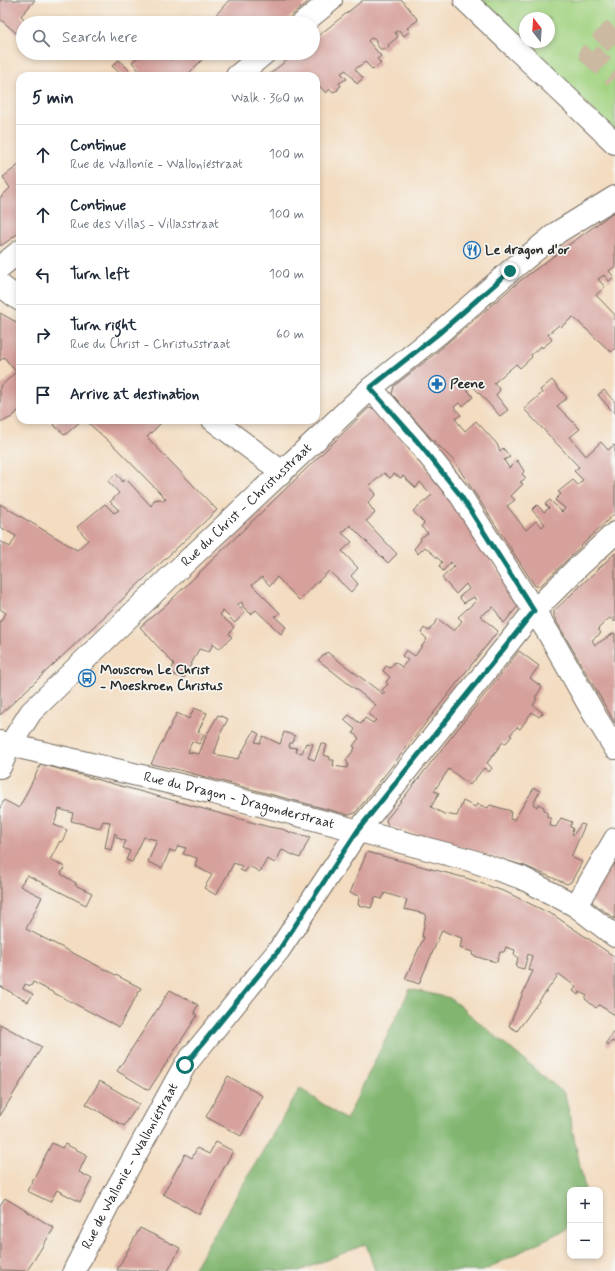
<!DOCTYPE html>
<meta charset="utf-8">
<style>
body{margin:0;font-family:Mynerve,sans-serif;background:#f2f2f3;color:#1f2937}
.controls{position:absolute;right:12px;bottom:12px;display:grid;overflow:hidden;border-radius:8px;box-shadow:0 2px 6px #0003}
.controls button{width:36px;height:36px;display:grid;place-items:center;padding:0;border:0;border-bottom:1px solid #e0e1e3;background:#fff;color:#1f2937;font:20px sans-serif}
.compass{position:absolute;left:519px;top:12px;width:36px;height:36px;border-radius:50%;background:#fff;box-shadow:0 2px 6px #0003;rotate:343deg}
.stop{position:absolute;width:12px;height:12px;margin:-9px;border:3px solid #0f766e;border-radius:50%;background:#fff}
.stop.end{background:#0f766e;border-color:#fff;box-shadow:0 1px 4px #0008}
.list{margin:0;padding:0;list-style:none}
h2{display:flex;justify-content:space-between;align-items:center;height:52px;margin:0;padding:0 16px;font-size:17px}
h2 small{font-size:13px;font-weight:400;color:#747a83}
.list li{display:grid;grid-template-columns:26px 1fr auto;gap:12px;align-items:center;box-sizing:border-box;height:60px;padding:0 16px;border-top:1px solid #e0e1e3}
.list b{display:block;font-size:15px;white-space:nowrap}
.list p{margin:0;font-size:13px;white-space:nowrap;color:#747a83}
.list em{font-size:13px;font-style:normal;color:#747a83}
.icon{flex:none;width:22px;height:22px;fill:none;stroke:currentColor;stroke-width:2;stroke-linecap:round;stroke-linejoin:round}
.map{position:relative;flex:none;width:615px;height:1271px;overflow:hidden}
.search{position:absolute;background:#fff;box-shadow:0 2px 6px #0003;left:16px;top:16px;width:304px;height:44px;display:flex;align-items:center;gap:10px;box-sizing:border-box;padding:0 14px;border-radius:22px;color:#747a83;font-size:15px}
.panel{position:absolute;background:#fff;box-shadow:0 2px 6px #0003;left:16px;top:72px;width:304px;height:352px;border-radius:12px}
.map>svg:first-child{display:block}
</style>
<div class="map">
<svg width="615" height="1271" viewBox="0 0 615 1271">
<rect width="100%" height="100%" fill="#f6f6f2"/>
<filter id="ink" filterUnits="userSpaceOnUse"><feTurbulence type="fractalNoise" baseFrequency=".025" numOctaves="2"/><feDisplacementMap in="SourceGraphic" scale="8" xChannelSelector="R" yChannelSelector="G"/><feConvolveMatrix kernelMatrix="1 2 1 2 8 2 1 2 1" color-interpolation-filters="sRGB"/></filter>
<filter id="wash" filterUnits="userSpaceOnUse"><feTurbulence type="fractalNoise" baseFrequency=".012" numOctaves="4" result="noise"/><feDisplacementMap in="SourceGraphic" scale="16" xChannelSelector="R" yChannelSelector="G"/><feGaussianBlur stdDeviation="0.9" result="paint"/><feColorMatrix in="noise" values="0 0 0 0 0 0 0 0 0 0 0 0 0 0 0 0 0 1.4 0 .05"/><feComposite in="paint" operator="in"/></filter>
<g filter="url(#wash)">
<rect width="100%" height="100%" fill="#f3dcc0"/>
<path fill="#a2d381" stroke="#667f56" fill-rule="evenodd" d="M479,0h136v131zM525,18h24v24h-24z"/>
<path fill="#81b56f" stroke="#56704d" d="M410,989l40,9 115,96 20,96h-15v37l-87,44h-108l-9,-27 -67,27h-107l108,-183 46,32z"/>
<g id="blocks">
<g fill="#d6a09b">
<path d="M0,0h35l-14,16 7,7h-5v14l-1,1 -22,-19z"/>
<path d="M229,0h81l-27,23h-60l-7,-8z"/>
<path d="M363,0h39l16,20 -11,8 3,3 -6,5 -5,-6 -4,2 3,5 -10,8 1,2 -3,2h-6l-4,-6v-3l-5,-2 -3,3 13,15 -4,3 4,4 -8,7 -8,-8 -10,7 8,9 -6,6 -11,-14 -5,3 6,6 -8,4 2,3 -3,2v2l-5,2 -3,-3 -4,4 -8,-8 -2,2v-11h-49l29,-23h17v-13z"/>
<path d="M198,15l8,8h-22l-1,-1 5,-4 2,3z"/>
<path d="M141,53h22l7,7 8,-7h31l-23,23h-49l3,-4 -8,-10 10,-8z"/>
<path d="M119,60l16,16h-12l-11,-10z"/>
<path d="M20,164v68l-15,11 -5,3v-48l10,-10 -7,-11z"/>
<path d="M615,211v57l-1,-1 -5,4 5,6 -5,4 -5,-6 -6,4 7,8 -9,8 19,20v33l-4,4 -38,-35 -12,10 -2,-2 -11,9 4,6 -10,8 -1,-2 -10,9 1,2 -12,11 -4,-4 -22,19 6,7 -4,5 12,15 -8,6 -28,-31 -6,3 7,9 -10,9 -4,-3 -5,4 7,8 -6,4 10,12 11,-10 21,23 3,7 3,-3 7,9 -6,3 5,8 8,-8 7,11 -2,3 4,4 -6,4 3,2 -12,12 4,4 -8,6 19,24 10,-9 6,6 3,-3 -13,-14 5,-5 7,7 5,-4 -4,-4 5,-4 12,12 3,-4 -10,-8 6,-6 -3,-2 15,-12 5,5 5,-5 -9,-9 5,-4 -55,-58 18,-16 -2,-3 12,-10 15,18 -10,8 23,23 -10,8 16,19 15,-14 7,8 6,-5 1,1v67l-75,73h-5l-81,-125 -25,-25 -37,-42 2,-8 38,-30 89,-76z"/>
<path d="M0,313l20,11v85l-8,8 -10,5 -2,-3v-32l16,-15 -12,-15 -4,4z"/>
<path d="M604,390l11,12v12l-17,-19z"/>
<path d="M369,408l7,1 66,78 76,114v5l-14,17 -11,-16 -13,9 18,15 -143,182 -6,2 -170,-45 -28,-6 26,-51 12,6 5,-11 13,5 -9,19 6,3 -5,9 -7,-3 -4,11 11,2 7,-18 12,-21 10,4 -9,17 1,1 -6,17 24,5 16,-28 5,3 -4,8 5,1 3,-7 17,8 4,-12 11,4 -2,7h-3l-1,4 8,1 -1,4 6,1 4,-10 7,1 -5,14 7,2 6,-17 6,2 -3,10 6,2v3h4l-1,6 14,2 1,-4 -2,-4 8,-10 1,-3 -2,-1 6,-8 -6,-5 2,-4 -11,-9 5,-5 12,9 4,-6 8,5 3,-3 -8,-6 8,-9 -58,-45 9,-8 56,42 2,-1 -3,-3 6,-6 -2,-2 4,-5 -7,-6 3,-5 4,2 5,-6 7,5 6,-7 -6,-4 4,-6 9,6 12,-17 -6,-6 3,-5 5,3 9,-12 16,12 8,-10 -4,-4 18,-16 -2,-4 -10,6 -5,-6 10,-8 -3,-5 -10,10 -14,-16 12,-11 -3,-5 -8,9 -4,-5 3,-4 -17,-15 -7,7 -4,-5 7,-9 -1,-2 8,-5 -7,-6 3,-4 -11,-12 19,-16 -12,-13 -4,6 -13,-12 -2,2 -7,-4 -4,4 -6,-5 -15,13 7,8 -8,9 7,10 -9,8 31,33 -9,9 -38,-38 -8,8 10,9 -10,9 16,17 -7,8 7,8 -7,8 -22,-21 -30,29 -22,-23 -7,9 -8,-9 -10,8 28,28 -2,2 -4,1 12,11 -5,7 -25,-24 -5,4 -8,-7 -1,-5 -5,3 8,7 -10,11 -12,-12 -3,4 14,12 -5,7 3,3 -13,12 -6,-5 -4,8 -10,-3 -15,29 -14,-5 4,-9 -34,-37 29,-25z"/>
<path d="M59,420h23l-17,15 -11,-10z"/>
<path d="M85,420h79l-17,17 70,73 -217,205v-93l6,-9 -6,-4v-68l10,6 6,-11 -16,-9v-23l77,46 11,-10 -11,-13 28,-23 9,9 5,-3 -9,-8 9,-9 -11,-12 8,-7 6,6v2l4,-3 25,27 3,-6 6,-1 3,2 3,-2 -51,-52z"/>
<path d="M615,553v69l-5,-4 -3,2 -9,9 3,4 -9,7 3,5 19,-12 1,1v89l-61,-106v-6z"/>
<path d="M519,651l20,15 -9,12 12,9 -7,11 2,1 -4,6 10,8 -4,4 -7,-5 -12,17 -3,-2 -7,8 2,1 -6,7 -3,-1 -16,21 5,5 -3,4 -5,-4 -14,17 -21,-16 -15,22 5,2 -8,14 13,7 13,2 6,-15 12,6 2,-3 11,4 2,-3 21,6 -1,8 4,1 20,-32 6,3 -7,13 4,3 1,-3 6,3v3l3,2v5l4,2 -1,7 6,1 5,-9 11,4 -2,5 3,1 -1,6 1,1 8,-11 4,1 -14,32 11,5 -11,20 -4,2 -42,-18 -137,-40 -2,-6z"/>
<path d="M41,764l228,63 13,2 10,4 18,4 -10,21 -18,-8 -7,13 -8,-4 -7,13 -11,-6 -4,6 -5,-2 2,-4 -8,-3 -18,32 -12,-7 8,-13 -17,-9 2,-8 -14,-4 3,-6 -8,-2 -3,6 -5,-2 -8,18 -14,-6 9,-22 -13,-3 -12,25 -6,-2 4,-9 -7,-3 3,-7 -9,-3v-3l-2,-2 -4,17 -6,-2 5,-26 -7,-1 -3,7 -29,-7 2,-8 -14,-4 -5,16 13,5 -5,12 -2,-1 -10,19 15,7 -4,7 15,9 -1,2 17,8 -6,12 -59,-30 -7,11 22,11 -16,32 115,59 -22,39 -86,-45 -2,4 -6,-2 -2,5 10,5 -5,8 -28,-16v-178l4,-8 15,8z"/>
<path d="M367,852l99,26 40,14 49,24 60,41v58l-16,-10 -3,3 -11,-9 2,-3 -7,-4 -2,3 -5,-4 3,-4 -17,-13 -42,57 -8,-5 21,-49 3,-6 -5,-1 4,-14 -4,-2 -4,15 -8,-2 2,-10 -4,-2 1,-5 -9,-3 -2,5h-4l-3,10 -13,-3 -12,-4 1,-3 -13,-4 2,-10 -14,-5 -6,-3 -23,54 -14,-5 19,-42h-2l4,-23 -22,-5 3,-9 -22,-7 -3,6 -7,-2 -4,11 -13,-3 1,-9 -9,-3z"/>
<path d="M615,852v67l-23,-17 -1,-5z"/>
<path d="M170,990l28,15 -4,7 3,4 -48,74 -32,-19z"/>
<path d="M0,1024l42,23 -42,69z"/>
<path d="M615,1030v13l-3,-2 -4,5 -2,-3z"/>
<path d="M228,1076l35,20 -22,40 -35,-19z"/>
<path d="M100,1081l39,23 -15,22 -38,-22z"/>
<path d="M216,1142l17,9 -34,63 -36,-20 22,-40 7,4 5,-10 12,6z"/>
<path d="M52,1143l10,5 3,-4 22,11 -8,17 13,7 -12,23 -23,-12 -7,12 -23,-11z"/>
<path d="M5,1198l49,30 -27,43 -27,-1v-65z"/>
<path d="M140,1228l40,20 -12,23 -51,-1z"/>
</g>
</g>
</g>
<g filter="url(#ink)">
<use href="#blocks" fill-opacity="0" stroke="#71695f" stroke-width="1"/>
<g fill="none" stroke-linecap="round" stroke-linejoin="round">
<path stroke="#cbb9a2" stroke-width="22" stroke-dasharray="22 11" stroke-linecap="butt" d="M615,28l-25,26 25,23"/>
<g stroke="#71695f" stroke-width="24">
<g id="minor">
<path d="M465,0l150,143"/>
<path d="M303,23l28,-23"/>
<path d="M237,76l28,-23"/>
<path d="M0,267l20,-16"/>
<path d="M0,285l20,15"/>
<path d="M371,388l46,53 44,55 88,138 45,80 21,34"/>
<path d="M213,420l69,52"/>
<path id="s1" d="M0,742l10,3 204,48 256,67 52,18 54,28 39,30"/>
<path id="s2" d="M0,767l10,-22 21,-33 138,-134 202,-190 67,-54 72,-63 48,-39 57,-35"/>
<path d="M576,906l39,-67"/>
<path id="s3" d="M74,1271l36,-70 75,-136 94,-115 79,-119 176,-220 43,-43 38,-35"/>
</g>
</g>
<use href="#minor" stroke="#fff" stroke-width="22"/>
</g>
</g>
<g fill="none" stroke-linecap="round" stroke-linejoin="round" filter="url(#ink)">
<path stroke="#0f766e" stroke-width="5" d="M185,1065l94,-115 79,-120 176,-219 -73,-115 -44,-55 -47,-53 68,-54 72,-63"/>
</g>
<defs>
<g id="restaurant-ring" transform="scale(0.9)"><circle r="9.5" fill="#f6f6f2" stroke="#1f6fb2" stroke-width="1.5"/><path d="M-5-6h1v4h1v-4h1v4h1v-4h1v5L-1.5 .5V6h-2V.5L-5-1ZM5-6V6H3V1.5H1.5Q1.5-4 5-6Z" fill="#1f6fb2"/></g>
<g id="pharmacy-ring" transform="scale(0.9)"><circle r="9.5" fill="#f6f6f2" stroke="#1f6fb2" stroke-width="1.5"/><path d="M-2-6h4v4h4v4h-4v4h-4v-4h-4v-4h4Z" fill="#1f6fb2"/></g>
<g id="bus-ring" transform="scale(0.9)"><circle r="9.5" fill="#f6f6f2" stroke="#1f6fb2" stroke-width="1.5"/><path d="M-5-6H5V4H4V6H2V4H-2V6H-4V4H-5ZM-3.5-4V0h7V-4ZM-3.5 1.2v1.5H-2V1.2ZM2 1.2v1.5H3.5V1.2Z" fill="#1f6fb2"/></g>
</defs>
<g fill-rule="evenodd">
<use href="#restaurant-ring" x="472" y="250"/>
<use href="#pharmacy-ring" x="437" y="384"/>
<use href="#bus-ring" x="87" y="678"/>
</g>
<g text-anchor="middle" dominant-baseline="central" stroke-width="3.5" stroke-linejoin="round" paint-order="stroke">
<g font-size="14" font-weight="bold" fill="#2b2b2b" stroke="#f6f6f2" text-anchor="start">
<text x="485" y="250">Le dragon d'or</text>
<text x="450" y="384">Peene</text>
<text x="100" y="670">Mouscron Le Christ<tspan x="100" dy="16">- Moeskroen Christus</tspan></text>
</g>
<g font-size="14" fill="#2b2b2b" stroke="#f6f6f2">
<text stroke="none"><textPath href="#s2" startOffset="362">Rue du Christ - Christusstraat</textPath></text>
<text stroke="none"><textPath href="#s1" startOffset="246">Rue du Dragon - Dragonderstraat</textPath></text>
<text stroke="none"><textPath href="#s3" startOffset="119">Rue de Wallonie - Walloniëstraat</textPath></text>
</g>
</g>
</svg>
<div class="controls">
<button>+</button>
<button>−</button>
</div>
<svg class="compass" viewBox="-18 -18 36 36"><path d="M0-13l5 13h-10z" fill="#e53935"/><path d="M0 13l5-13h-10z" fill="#747a83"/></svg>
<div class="stop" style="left:185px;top:1065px"></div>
<div class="stop end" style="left:510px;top:271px"></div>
<div class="search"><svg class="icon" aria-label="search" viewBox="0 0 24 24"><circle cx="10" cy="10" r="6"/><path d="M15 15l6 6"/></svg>Search here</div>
<section class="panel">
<h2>5 min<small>Walk · 360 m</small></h2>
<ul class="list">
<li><svg class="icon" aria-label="ahead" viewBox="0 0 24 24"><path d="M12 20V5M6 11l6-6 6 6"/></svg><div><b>Continue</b><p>Rue de Wallonie - Walloniëstraat</p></div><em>100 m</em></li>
<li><svg class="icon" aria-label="ahead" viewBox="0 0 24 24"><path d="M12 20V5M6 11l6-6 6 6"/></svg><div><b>Continue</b><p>Rue des Villas - Villasstraat</p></div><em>100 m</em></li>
<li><svg class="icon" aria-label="left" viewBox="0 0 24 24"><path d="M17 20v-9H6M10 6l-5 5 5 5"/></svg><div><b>Turn left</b></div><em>100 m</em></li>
<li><svg class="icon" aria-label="right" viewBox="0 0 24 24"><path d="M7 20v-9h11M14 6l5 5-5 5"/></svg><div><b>Turn right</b><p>Rue du Christ - Christusstraat</p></div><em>60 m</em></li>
<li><svg class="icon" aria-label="arrive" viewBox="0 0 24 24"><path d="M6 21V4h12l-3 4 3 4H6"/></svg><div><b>Arrive at destination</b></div></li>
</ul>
</section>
</div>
